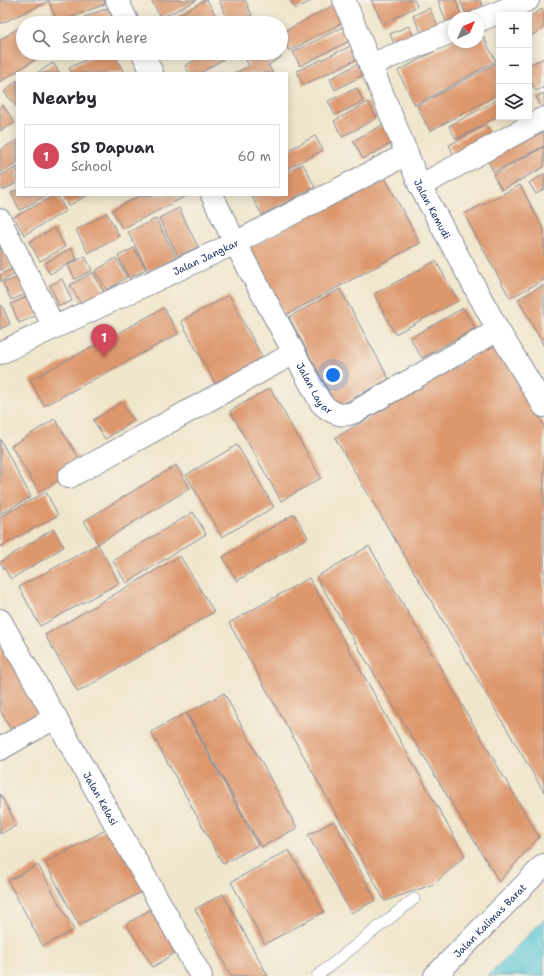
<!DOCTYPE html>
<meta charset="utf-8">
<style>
body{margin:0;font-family:"Shantell Sans",sans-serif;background:#f7f7f7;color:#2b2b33}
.controls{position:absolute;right:12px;top:12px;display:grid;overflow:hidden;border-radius:0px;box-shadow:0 2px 10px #0003}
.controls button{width:36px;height:36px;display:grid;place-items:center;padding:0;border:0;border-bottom:1px solid #e1e1e2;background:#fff;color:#2b2b33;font:20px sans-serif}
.compass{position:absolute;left:448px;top:12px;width:36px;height:36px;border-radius:50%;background:#fff;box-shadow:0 2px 10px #0003;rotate:45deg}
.you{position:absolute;left:333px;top:375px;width:14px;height:14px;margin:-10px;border:3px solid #fff;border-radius:50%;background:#1a73e8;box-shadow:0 0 0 6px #1a73e833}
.badge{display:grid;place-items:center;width:26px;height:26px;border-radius:50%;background:#d1495b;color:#fff;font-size:13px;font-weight:700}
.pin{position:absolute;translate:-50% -33px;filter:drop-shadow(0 1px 2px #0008)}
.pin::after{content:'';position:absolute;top:21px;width:14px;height:12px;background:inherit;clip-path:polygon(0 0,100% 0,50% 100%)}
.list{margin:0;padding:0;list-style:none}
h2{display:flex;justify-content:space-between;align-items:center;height:52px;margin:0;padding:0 16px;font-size:17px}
h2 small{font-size:13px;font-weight:400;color:#7c7c81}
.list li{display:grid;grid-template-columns:26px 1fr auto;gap:12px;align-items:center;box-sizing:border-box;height:64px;margin:0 8px 8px;padding:0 8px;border:1px solid #e1e1e2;border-radius:0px}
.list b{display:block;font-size:15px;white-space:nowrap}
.list p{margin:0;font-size:13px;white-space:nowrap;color:#7c7c81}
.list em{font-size:13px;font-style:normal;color:#7c7c81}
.icon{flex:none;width:22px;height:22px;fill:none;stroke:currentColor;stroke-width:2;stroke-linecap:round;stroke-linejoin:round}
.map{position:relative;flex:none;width:544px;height:976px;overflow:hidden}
.search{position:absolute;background:#fff;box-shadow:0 2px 10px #0003;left:16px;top:16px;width:272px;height:44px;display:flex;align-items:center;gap:10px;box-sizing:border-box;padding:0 14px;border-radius:22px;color:#7c7c81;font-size:15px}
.panel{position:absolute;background:#fff;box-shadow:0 2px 10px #0003;left:16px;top:72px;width:272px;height:124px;border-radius:0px}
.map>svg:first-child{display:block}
</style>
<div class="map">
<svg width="544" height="976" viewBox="0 0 544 976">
<rect width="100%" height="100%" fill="#f7f3e8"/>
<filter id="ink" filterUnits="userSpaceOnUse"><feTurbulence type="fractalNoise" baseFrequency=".025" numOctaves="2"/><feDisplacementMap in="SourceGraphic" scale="8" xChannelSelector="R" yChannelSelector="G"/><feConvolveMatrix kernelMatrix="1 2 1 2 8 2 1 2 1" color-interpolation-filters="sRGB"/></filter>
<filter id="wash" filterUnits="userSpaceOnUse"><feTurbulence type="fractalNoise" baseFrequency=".012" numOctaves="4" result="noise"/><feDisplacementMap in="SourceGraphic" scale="16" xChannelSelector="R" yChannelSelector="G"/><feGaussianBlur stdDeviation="0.9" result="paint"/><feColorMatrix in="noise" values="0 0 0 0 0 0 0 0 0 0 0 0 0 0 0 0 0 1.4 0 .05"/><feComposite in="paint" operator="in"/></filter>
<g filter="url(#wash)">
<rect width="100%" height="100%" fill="#f0e6cc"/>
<path fill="#5cc7d6" stroke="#3c7b9a" d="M544,919v57h-56z"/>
<g id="blocks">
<g fill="#dd976d">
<path d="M0,0h104l1,4 -48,19 -8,-22 -49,23z"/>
<path d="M151,0h46l-36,18z"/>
<path d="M205,0h2l11,19 -7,4h-47z"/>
<path d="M219,0h26l7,15 -18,8h-5z"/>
<path d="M290,0h23l-18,9z"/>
<path d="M371,0h43l3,6 -34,18z"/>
<path d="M438,0h18l6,18h-8v4l-7,2z"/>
<path d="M460,0h20l3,7 -17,7z"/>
<path d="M340,2l9,17 -60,32 -8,-18z"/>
<path d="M108,8l6,15h-27l-3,-6z"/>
<path d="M429,8l11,22 -16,8 -11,-22z"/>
<path d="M542,9l2,4v15l-13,8 -2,-19z"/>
<path d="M23,25v28h22l-45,29v-42z"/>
<path d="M409,26l6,13 -20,8 -5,-13z"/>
<path d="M343,27l6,14 -49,25 -7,-14z"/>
<path d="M478,27l18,34 -81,44 -17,-34 56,-30 24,1z"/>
<path d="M353,45l7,13 -57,27 -6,-14z"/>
<path d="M100,53h14l10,20h-52l-3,-5z"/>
<path d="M206,53h28l-34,20h-11l-4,-7z"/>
<path d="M255,53h24l2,4 -13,8 5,8h-38l14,-7 -4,-8z"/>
<path d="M544,58v29l-8,4 -7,-12v-14z"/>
<path d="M363,61l6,11 -34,18 -5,-11z"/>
<path d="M53,63l7,10h-23z"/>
<path d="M497,63l2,3v28l-69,37 -13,-25z"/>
<path d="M17,80v27l-13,-15z"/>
<path d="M357,88l6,14 -28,13 -7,-14z"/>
<path d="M544,93v19l-8,-15z"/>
<path d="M499,99v17l-43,23 -7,-13z"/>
<path d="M368,102l9,16 -35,19 -8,-16z"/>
<path d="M3,105l12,18 -15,8v-24z"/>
<path d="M386,123l10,18 -33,18 -10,-18z"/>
<path d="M486,125l6,12 -37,20 -6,-12z"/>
<path d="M544,129v17l-50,26 -10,-17z"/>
<path d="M315,136l8,14 -36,19v-18z"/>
<path d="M17,140v23l-17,10v-23z"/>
<path d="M544,147v20l-42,23 -9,-15z"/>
<path d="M303,164l12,23 -53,28 -11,-20h36v-23z"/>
<path d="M17,167v16l-14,7 -3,-6v-8z"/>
<path d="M544,174v15l-8,5 -7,-11z"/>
<path d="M384,176l36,67 -136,73 -36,-67z"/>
<path d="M520,185l24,45v50l-34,18 -46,-84z"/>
<path d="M17,190v5h30l-27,15 -9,-17z"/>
<path d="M55,195h2l9,16 -42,24 -10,-18z"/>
<path d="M62,195h26l-20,11z"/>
<path d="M142,195h46l-66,34 -10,-19z"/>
<path d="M179,208l19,39 -20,9 -19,-38z"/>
<path d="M107,213l12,23 -31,17 -12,-23z"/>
<path d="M156,219l20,38 -28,14 -20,-39z"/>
<path d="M55,228l10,19 -25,14 -11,-19z"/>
<path d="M0,240l11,26 -11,4z"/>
<path d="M71,248l6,11 -27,15 -6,-10z"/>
<path d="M134,248l12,21 -17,9 -11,-22z"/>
<path d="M85,256l7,14 -17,9 -7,-14z"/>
<path d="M116,258l11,19 -20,13 -12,-19z"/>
<path d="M436,261l22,40 -63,33 -21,-40z"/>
<path d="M13,268l3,5 -15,9 -1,-7z"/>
<path d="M93,272l11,20 -22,13 -12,-20z"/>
<path d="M21,276l7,17 -17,7 -8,-17z"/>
<path d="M62,279l10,22 -13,5 -9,-21z"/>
<path d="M544,285v61l-26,-47z"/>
<path d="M340,289l49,90 -52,28 -48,-90z"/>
<path d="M35,293l9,19 -25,11 -8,-19z"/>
<path d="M229,295l38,71 -48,25 -38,-70z"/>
<path d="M2,305l8,19 -10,5v-23z"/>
<path d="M164,308l14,26 -134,72 -14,-26z"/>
<path d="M463,308l12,20 -53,30 -12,-20z"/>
<path d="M496,343l48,82v367l-209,-354z"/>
<path d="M270,388l51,90 -40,23 -51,-90z"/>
<path d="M122,402l12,19 -29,18 -12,-19z"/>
<path d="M55,419l28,46 -44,27 -28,-46z"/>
<path d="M0,439l31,58 -31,17z"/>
<path d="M237,445l37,62 -52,30 -36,-62z"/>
<path d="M176,465l14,23 -92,56 -14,-23z"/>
<path d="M46,492l12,23 -58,32v-30z"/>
<path d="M193,512l13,22 -80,49 -13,-22z"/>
<path d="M294,514l14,23 -71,44 -14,-24z"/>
<path d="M53,529l11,18 -53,32 -11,-17z"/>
<path d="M98,544l21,39 -79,43 -21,-39z"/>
<path d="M369,546l170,291 -40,45 -183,-305z"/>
<path d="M180,556l34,56 -136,80 -33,-57z"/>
<path d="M309,578l156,278 -31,28 -49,17 -156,-278z"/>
<path d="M0,627l48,83 -37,20 -11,-20z"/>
<path d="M224,693l73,135 -36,19 -74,-134z"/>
<path d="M186,713l72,132 -35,19 -72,-132z"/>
<path d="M0,794l17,31 -17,9z"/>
<path d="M334,821l42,79 -25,13 -43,-78z"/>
<path d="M111,827l34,63 -66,35 -34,-62z"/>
<path d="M289,850l35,62 -59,32 -34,-62z"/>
<path d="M38,865l36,65 -31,16 -35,-65z"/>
<path d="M223,894l45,82h-37l-36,-67z"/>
<path d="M153,908l26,42 -26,17 -27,-43z"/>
</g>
</g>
</g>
<g filter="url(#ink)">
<use href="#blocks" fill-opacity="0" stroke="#868a95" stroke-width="1"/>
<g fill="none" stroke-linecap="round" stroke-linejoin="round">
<g stroke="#868a95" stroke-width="12">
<path id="lane" d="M317,976l97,-77"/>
</g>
<g stroke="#868a95" stroke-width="24">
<g id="street">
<path d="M117,0l11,23"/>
<path id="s1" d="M344,0l76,186 78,144 46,76"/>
<path d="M478,21l50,-21"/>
<path d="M143,53l9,20"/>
<path d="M370,65l84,-34"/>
<path d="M420,186l124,-68"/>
<path id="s2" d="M212,195l23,48 86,160c10,10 20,15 34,9l143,-82"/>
<path d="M0,220l54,107"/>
<path id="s3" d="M0,353l235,-110 172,-89"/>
<path d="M69,477l225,-124"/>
<path id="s4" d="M0,620l201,356"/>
<path d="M0,749l56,-32"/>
</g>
</g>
<g stroke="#868a95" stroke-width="24">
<g id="secondary">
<path id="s5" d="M435,976l109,-111"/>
</g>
</g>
<use href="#lane" stroke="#fff" stroke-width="11"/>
<use href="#street" stroke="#fff" stroke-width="22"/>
<use href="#secondary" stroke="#fff" stroke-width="22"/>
</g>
</g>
<g text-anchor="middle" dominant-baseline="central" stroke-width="4" stroke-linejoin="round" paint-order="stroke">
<g font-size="10" fill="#1b2f5e" stroke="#f7f3e8">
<text stroke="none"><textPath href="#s1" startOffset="227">Jalan Kemudi</textPath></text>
<text stroke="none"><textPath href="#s3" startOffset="227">Jalan Jangkar</textPath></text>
<text stroke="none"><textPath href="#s2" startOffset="219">Jalan Layar</textPath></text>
<text stroke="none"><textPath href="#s4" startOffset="205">Jalan Kelasi</textPath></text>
<text stroke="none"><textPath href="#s5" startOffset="78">Jalan Kalimas Barat</textPath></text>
</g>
</g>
</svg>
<div class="controls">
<button>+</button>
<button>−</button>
<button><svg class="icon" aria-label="layers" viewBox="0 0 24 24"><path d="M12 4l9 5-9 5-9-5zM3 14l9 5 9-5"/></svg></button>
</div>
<svg class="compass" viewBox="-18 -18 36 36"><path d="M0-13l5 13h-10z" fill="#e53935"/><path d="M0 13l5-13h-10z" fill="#7c7c81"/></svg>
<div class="you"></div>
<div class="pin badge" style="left:104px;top:357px">1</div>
<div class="search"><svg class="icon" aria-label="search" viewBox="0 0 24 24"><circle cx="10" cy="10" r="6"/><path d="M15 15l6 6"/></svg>Search here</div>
<section class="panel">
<h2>Nearby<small></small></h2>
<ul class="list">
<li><span class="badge">1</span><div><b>SD Dapuan</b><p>School</p></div><em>60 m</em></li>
</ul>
</section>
</div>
